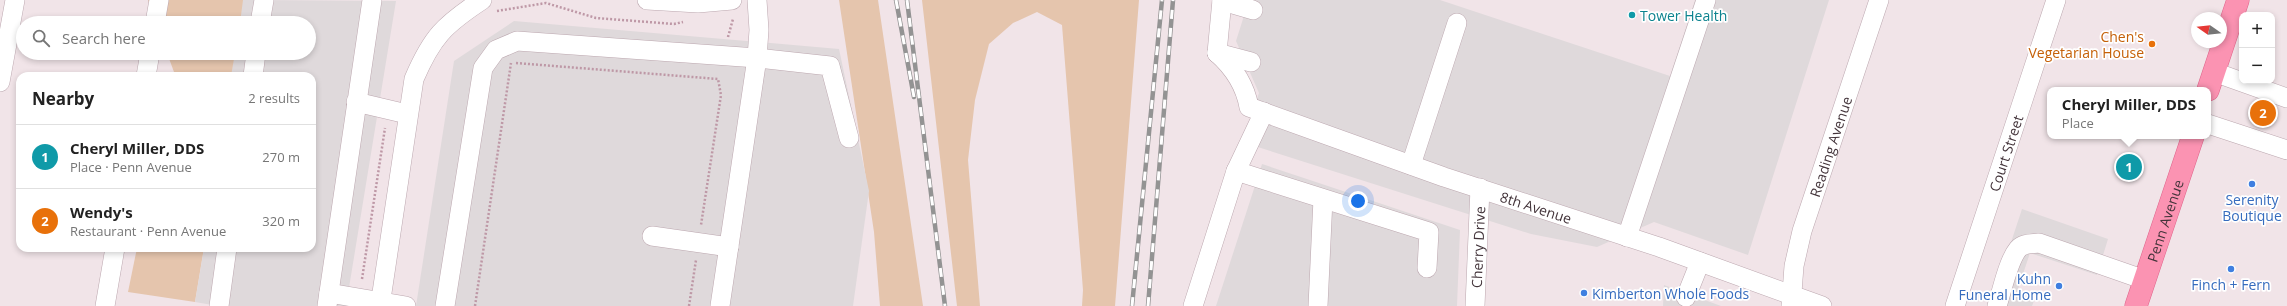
<!DOCTYPE html>
<meta charset="utf-8">
<style>
body{margin:0;font-family:"Open Sans",sans-serif;background:#f6f6f6;color:#222}
.controls{position:absolute;right:12px;top:12px;display:grid;overflow:hidden;border-radius:8px;box-shadow:0 2px 6px #0003}
.controls button{width:36px;height:36px;display:grid;place-items:center;padding:0;border:0;border-bottom:1px solid #e0e0e0;background:#fff;color:#222;font:20px sans-serif}
.compass{position:absolute;left:2191px;top:12px;width:36px;height:36px;border-radius:50%;background:#fff;box-shadow:0 2px 6px #0003;rotate:284deg}
.you{position:absolute;left:1358px;top:201px;width:14px;height:14px;margin:-10px;border:3px solid #fff;border-radius:50%;background:#1a73e8;box-shadow:0 0 0 6px #1a73e833}
.badge{display:grid;place-items:center;width:26px;height:26px;border-radius:50%;background:#b45309;color:#fff;font-size:13px;font-weight:700}
.pin{position:absolute;translate:-50% -50%;border:2px solid #fff;box-shadow:0 1px 4px #0006}
.popup{position:absolute;left:2047px;top:87px;width:164px;height:52px;box-sizing:border-box;display:grid;place-content:center;border-radius:8px;background:#fff;filter:drop-shadow(0 1px 3px #0005);font-size:13px;white-space:nowrap;color:#767676}
.popup b{font-size:15px;color:#222}
.popup::after{content:'';position:absolute;left:50%;top:100%;margin-left:-8px;border:8px solid transparent;border-top-color:#fff}
.list{margin:0;padding:0;list-style:none}
h2{display:flex;justify-content:space-between;align-items:center;height:52px;margin:0;padding:0 16px;font-size:17px}
h2 small{font-size:13px;font-weight:400;color:#767676}
.list li{display:grid;grid-template-columns:26px 1fr auto;gap:12px;align-items:center;box-sizing:border-box;height:64px;padding:0 16px;border-top:1px solid #e0e0e0}
.list b{display:block;font-size:15px;white-space:nowrap}
.list p{margin:0;font-size:13px;white-space:nowrap;color:#767676}
.list em{font-size:13px;font-style:normal;color:#767676}
.icon{flex:none;width:22px;height:22px;fill:none;stroke:currentColor;stroke-width:2;stroke-linecap:round;stroke-linejoin:round}
.map{position:relative;flex:none;width:2287px;height:306px;overflow:hidden}
.search{position:absolute;background:#fff;box-shadow:0 2px 6px #0003;left:16px;top:16px;width:300px;height:44px;display:flex;align-items:center;gap:10px;box-sizing:border-box;padding:0 14px;border-radius:22px;color:#767676;font-size:15px}
.panel{position:absolute;background:#fff;box-shadow:0 2px 6px #0003;left:16px;top:72px;width:300px;height:180px;border-radius:12px}
.map>svg:first-child{display:block}
</style>
<div class="map">
<svg width="2287" height="306" viewBox="0 0 2287 306">
<rect width="100%" height="100%" fill="#f1e4e8"/>
<g fill="#e5c5ad">
<path d="M148,0h97l-4,23h-85z"/>
<path d="M839,0h39l45,306h-43l-6,-74z"/>
<path d="M922,0h217l-24,306h-33l1,-16 -21,-265 -25,-13 -24,11 -24,21 -14,56 -7,60 12,146h-23z"/>
<path d="M167,53h69l-4,23h-59l1,-4z"/>
<path d="M137,248h67l-9,54 -67,-10z"/>
</g>
<g fill="#dfd9db">
<path d="M243,0l153,1 -50,305h-128l-23,-4 9,-54h108v-172h-81l4,-23h74v-30h-69z"/>
<path d="M1249,0h191l230,76 25,-76h134l-81,255 -94,-33 -57,25 -66,-13 -289,-92 17,-49 -23,-52z"/>
<path d="M514,21l325,28 30,142 -16,115h-437l38,-245z"/>
<path d="M1262,164l198,66 -3,76h-241z"/>
<path d="M2022,209l86,30 -11,36 -67,-22 -14,42 18,6 -2,5h-42z"/>
<path d="M1664,285l57,21h-58z"/>
</g>
<g fill="none" stroke-linecap="round" stroke-linejoin="round">
<g stroke="#bca7af" stroke-width="20">
<g id="minor">
<path d="M647,0l51,3 34,-3"/>
<path d="M1222,1l31,9"/>
<path d="M155,23l4,-23"/>
<path d="M260,23l4,-23"/>
<path id="s1" d="M1217,53c17,15 28,32 32,54l195,70 215,70 163,59"/>
<path d="M1217,53l5,-53"/>
<path d="M1217,53l34,9"/>
<path d="M2214,72l73,26"/>
<path d="M146,76l4,-23"/>
<path d="M253,76l3,-23"/>
<path d="M0,82l15,-82"/>
<path d="M356,102l51,12"/>
<path d="M2208,124l79,26"/>
<path d="M1411,165l46,-142"/>
<path d="M1236,171l193,61 -2,36"/>
<path d="M652,236l77,11"/>
<path d="M1627,237l79,-237"/>
<path d="M329,293l77,13"/>
<path d="M1686,297l14,-35"/>
<path d="M105,306l10,-58"/>
<path d="M219,306l8,-58"/>
<path d="M327,306l45,-306"/>
<path d="M380,306l34,-227c18,-42 30,-54 68,-79"/>
<path d="M445,306l38,-238 13,-18 21,-9 240,17 73,8 19,72"/>
<path d="M720,306l37,-248 2,-28 -2,-30"/>
<path d="M1193,306l43,-135 28,-59"/>
<path d="M1318,306l5,-107"/>
<path id="s2" d="M1475,306l5,-118"/>
<path id="s3" d="M1791,306l3,-40 8,-35 77,-231"/>
<path id="s4" d="M1955,306l101,-306"/>
<path d="M1997,306c5,-15 11,-45 21,-57 5,-6 14,-5 21,-6l106,37"/>
</g>
</g>
<g stroke="#df648b" stroke-width="23">
<g id="major">
<path d="M2208,90l30,-90"/>
<path id="s5" d="M2136,306l57,-170"/>
</g>
</g>
<g stroke="#be98a6" stroke-width="2.5" stroke-dasharray="2 2" stroke-linecap="butt">
<path d="M497,11l49,-8 50,15 78,6 9,-2"/>
<path d="M728,37l5,-18"/>
<path d="M516,63l202,16 3,16 -20,130"/>
<path d="M362,279l23,-151"/>
<path d="M475,306l36,-243"/>
<path d="M689,306l7,-46"/>
</g>
<use href="#minor" stroke="#fff" stroke-width="19"/>
<use href="#major" stroke="#fb93b2" stroke-width="22"/>
<g stroke="#939393" stroke-width="4.5">
<g id="rail">
<path d="M896,0l18,97"/>
<path d="M907,0l38,306"/>
<path d="M1132,306l30,-306"/>
<path d="M1148,306l25,-306"/>
</g>
</g>
<use href="#rail" stroke="#fff" stroke-width="3" stroke-dasharray="9" stroke-linecap="butt"/>
</g>
<circle fill="#0f9aa8" stroke="#fff" stroke-width="1.5" cx="1632" cy="15" r="4"/>
<circle fill="#e8710a" stroke="#fff" stroke-width="1.5" cx="2152" cy="44" r="4"/>
<g fill="#3f7fe0" stroke="#fff" stroke-width="1.5">
<circle cx="2252" cy="184" r="4"/>
<circle cx="2231" cy="269" r="4"/>
<circle cx="2059" cy="286" r="4"/>
<circle cx="1584" cy="293" r="4"/>
</g>
<g text-anchor="middle" dominant-baseline="central" stroke-width="3.5" stroke-linejoin="round" paint-order="stroke">
<g font-size="14" fill="#0d838f" stroke="#fff" text-anchor="start">
<text x="1640" y="15">Tower Health</text>
</g>
<g font-size="14" fill="#c56008" stroke="#fff" text-anchor="end">
<text x="2144" y="36">Chen's<tspan x="2144" dy="16">Vegetarian House</tspan></text>
</g>
<g font-size="14" fill="#43343a" stroke="#fff">
<text stroke="none"><textPath href="#s3" startOffset="165">Reading Avenue</textPath></text>
<text stroke="none"><textPath href="#s4" startOffset="161">Court Street</textPath></text>
<text stroke="none"><textPath href="#s1" startOffset="368">8th Avenue</textPath></text>
<text stroke="none"><textPath href="#s5" startOffset="90">Penn Avenue</textPath></text>
<text stroke="none"><textPath href="#s2" startOffset="59">Cherry Drive</textPath></text>
</g>
<g font-size="14" fill="#366cbe" stroke="#fff">
<text x="2252" y="199">Serenity<tspan x="2252" dy="16">Boutique</tspan></text>
<text x="2051" y="278" text-anchor="end">Kuhn<tspan x="2051" dy="16">Funeral Home</tspan></text>
<text x="2231" y="284">Finch + Fern</text>
<text x="1592" y="293" text-anchor="start">Kimberton Whole Foods</text>
</g>
</g>
</svg>
<div class="controls">
<button>+</button>
<button>−</button>
</div>
<svg class="compass" viewBox="-18 -18 36 36"><path d="M0-13l5 13h-10z" fill="#e53935"/><path d="M0 13l5-13h-10z" fill="#767676"/></svg>
<div class="you"></div>
<div class="pin badge" style="left:2129px;top:167px;background:#0f9aa8">1</div>
<div class="popup"><b>Cheryl Miller, DDS</b>Place</div>
<div class="pin badge" style="left:2263px;top:113px;background:#e8710a">2</div>
<div class="search"><svg class="icon" aria-label="search" viewBox="0 0 24 24"><circle cx="10" cy="10" r="6"/><path d="M15 15l6 6"/></svg>Search here</div>
<section class="panel">
<h2>Nearby<small>2 results</small></h2>
<ul class="list">
<li><span class="badge" style="background:#0f9aa8">1</span><div><b>Cheryl Miller, DDS</b><p>Place · Penn Avenue</p></div><em>270 m</em></li>
<li><span class="badge" style="background:#e8710a">2</span><div><b>Wendy's</b><p>Restaurant · Penn Avenue</p></div><em>320 m</em></li>
</ul>
</section>
</div>
